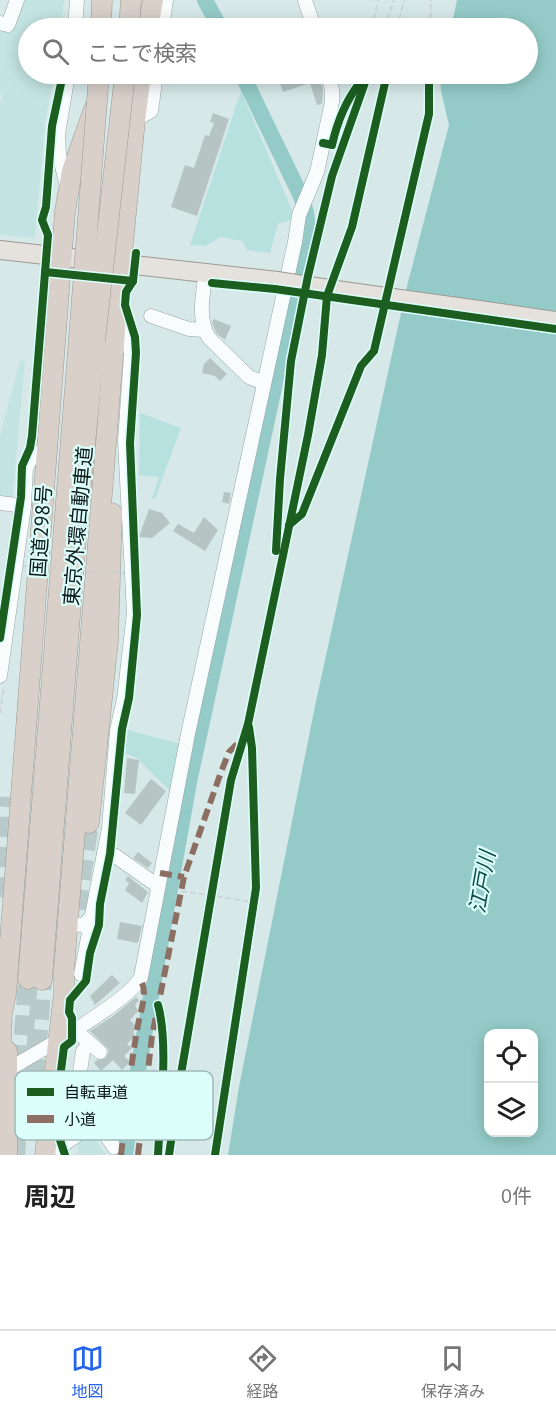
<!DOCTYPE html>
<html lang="ja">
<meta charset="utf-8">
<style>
body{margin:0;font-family:"PT Sans","Noto Sans JP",sans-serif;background:#f6f6f6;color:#222}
.controls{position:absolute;right:18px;bottom:18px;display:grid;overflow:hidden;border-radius:12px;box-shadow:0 3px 15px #0003}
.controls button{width:54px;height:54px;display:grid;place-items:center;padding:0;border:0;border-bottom:2px solid #e0e0e0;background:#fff;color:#222;font:30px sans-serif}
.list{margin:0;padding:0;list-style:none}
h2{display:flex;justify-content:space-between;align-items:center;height:78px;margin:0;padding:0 24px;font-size:26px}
h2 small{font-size:20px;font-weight:400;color:#767676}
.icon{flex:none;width:33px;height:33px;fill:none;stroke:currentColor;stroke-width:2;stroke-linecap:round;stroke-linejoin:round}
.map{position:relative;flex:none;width:556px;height:1155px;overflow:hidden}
.search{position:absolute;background:#fff;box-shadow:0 3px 15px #0003;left:18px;right:18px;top:18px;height:66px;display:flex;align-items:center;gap:15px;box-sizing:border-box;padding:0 21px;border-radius:33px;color:#767676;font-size:22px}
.sheet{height:174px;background:#fff}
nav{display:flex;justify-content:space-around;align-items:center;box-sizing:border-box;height:84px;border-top:2px solid #e0e0e0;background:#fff;font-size:16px;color:#767676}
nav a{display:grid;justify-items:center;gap:3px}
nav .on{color:#2563eb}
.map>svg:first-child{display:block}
</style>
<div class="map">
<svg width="556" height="1155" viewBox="0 0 556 1155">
<rect width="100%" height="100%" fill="#d6e9e8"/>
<g fill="#c3e4e2">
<path d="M21,0h43l-3,28h-33v46h26l-9,50 -10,114 -35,-3v-130l3,-10 -3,-1v-67z"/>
<path d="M20,361h5l-13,141 -12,-1v-66z"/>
<path d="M90,1131l16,24h-29l1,-16z"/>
</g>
<g fill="#b6e1df">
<path d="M241,91l53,124 -1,4 -15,5 -8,29 -23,-3 -5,-9 -21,-4 -16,9 -15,-1z"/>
<path d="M140,413l41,15 -26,71 -3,-1 7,-21 -20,-2z"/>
<path d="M128,730l53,14 -10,48 -33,-33 -13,-6z"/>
</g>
<path fill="#94cbc8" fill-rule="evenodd" d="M457,0h99v1155h-328l11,-68 76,-381 91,-416 43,-165 -8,-34 -1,-17h88v-46h-77zM488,1034h46v98h-46z"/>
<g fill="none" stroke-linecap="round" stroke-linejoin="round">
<g stroke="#94cbc8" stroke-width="16">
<path d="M205,0l15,28"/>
<path d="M125,1155l8,-57 56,-316 119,-552 -2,-18 -6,-18 -58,-120"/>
</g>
</g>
<g fill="#b6c5c4">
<path d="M277,74h9l2,6 21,-6h10l4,16 -1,14 -5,1 -7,-22 -27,9z"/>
<path d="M213,113l16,6 -32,97 -26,-9 14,-42 9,3 11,-33 4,1 5,-13 -4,-1z"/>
<path d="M214,319l17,7 -6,14 -9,-7 -4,-11z"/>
<path d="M210,358l17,16 -7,7 -5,-5 -13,-3 2,-9z"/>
<path d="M224,492l7,1 -2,11 -7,-2z"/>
<path d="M149,509l13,4 8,10 -18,15 -13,-1z"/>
<path d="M204,517l14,13 -13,21 -32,-20 5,-7 16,9z"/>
<path d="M127,758l12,2 -4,34 -11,-1z"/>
<path d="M151,779l15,12 -25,34 -16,-12z"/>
<path d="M138,852l14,11 -4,5 -15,-10z"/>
<path d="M128,876l20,16 -6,11 -17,-13 4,-7 -4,-3z"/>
<path d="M120,922l22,4 -4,17 -21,-4z"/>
<path d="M112,975l8,8 -25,22 -5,-9z"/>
<path d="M136,997l3,3 -4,5 3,6 -8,9 5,5 -2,13 -6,6 5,4 -8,8 6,6 -8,8 -9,-10 -12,11 -7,-8 3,-3 9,-2 3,-8 -19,-19 23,-15z"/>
</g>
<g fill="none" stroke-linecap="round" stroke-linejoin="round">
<g stroke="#b8cac9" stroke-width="20" stroke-dasharray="20 10" stroke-linecap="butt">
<path d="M6,897l-1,-41 4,-59"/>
<path d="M76,909l13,-86"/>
<path d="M29,1139l13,-159"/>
<path d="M15,1155l13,-176"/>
</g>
<g stroke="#96a5a4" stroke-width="15">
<g id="minor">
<path d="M305,0l9,28"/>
<path d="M0,23l8,2 9,-25"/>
<path d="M75,28l2,-28"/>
<path d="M162,28l4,-28"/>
<path d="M135,120l16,-9 5,-37"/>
<path d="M67,185l-8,-30 -1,-21 10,-60"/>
<path d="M206,272c-3,23 -9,46 3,66l40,39 15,6"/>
<path d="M151,316l38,13 16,1"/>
<path d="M0,503l24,3"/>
<path d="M0,676l24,-170 2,-38 4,-8 17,-13"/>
<path d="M104,853l10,2 44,31"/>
<path d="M67,926l18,-2 7,-8 1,-6 16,-82 8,-98 7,-31 10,-86 -9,-172 6,-87 -3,-19 -10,-24"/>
<path d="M81,974l8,-41 -4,-9"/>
<path d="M74,1029l26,23"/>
<path d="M2,1073c29,-17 126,-70 139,-96l47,-243 107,-492 4,-27 18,-43 15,-70v-12l-4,-16"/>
<path d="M97,1122l17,25"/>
<path d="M75,1129l-2,-9 10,-69 7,-8"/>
<path d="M58,1148l57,-38"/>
</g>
</g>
<g stroke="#9c9a92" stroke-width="20">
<g id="major">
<path d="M0,250l277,31"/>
<path d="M309,286l34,5"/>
<path d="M479,310l77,11"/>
</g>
</g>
<g stroke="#9c9a92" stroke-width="21">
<g id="highway">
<path d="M101,28l1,-28"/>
<path d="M148,28l5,-28"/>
<path d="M89,823l19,-182 4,-128"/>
<path d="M28,979l51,-641"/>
<path d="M42,980l34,-442 19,-198"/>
<path d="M0,1065l2,-52 4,-19 59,-783 7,-40 22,-62"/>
<path d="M7,1155v-104"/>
<path d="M45,1155l19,-162v-24l53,-663 18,-186 6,-46"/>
</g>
</g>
<g stroke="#cbd0d0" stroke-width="1.5" stroke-dasharray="6 3" stroke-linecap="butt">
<path d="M372,28l6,-28"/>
<path d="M384,28l10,-28"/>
<path d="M397,28l7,-28"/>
<path d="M430,28l1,-28"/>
<path d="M359,84l3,-10"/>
<path d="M341,115l10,-20 8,-11 4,1"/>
<path d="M309,271l23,-95 36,-102"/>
<path d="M333,276l19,-49 35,-153"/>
<path d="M390,284l39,-170v-40"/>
<path d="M290,525l12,-11 59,-148 13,-15 9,-39"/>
<path d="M277,577c-3,-92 8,-187 26,-278"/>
<path d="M0,713l4,-27"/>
<path d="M181,891l72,11"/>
<path d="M158,1005c11,40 2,107 0,150"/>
<path d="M169,1155l11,-75 51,-300 17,-56 60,-289 14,-80 4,-51"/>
<path d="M215,1155l41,-267 -4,-140 -4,-24"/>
</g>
<use href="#minor" stroke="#f9fcfc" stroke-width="14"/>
<use href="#major" stroke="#e5e1dd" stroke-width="18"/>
<use href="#highway" stroke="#d8d0c9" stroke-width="20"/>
<g stroke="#9c9a92" stroke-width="20" stroke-linecap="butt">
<g id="major-bridge">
<path d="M277,281l32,5"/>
<path d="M343,291l136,19"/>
</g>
</g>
<g stroke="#9c9a92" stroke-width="21" stroke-linecap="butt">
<g id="highway-bridge">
<path d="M129,28l2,-28"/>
<path d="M79,338l20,-264"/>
<path d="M95,340l30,-266"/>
</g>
</g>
<path stroke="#cbd0d0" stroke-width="1.5" stroke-dasharray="6 3" stroke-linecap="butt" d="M23,566l101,7"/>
<use href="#major-bridge" stroke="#e5e1dd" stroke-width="18"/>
<use href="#highway-bridge" stroke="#d8d0c9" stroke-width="20"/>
<g stroke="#8d6e63" stroke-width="6" stroke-dasharray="12 6" stroke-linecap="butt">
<path d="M160,873l24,4"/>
<path d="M121,1155c5,-43 9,-87 17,-130 2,-12 11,-35 2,-45"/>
<path d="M138,1155l14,-119 32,-159 37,-105 8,-20 10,-10"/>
</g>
<g stroke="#dcfffc" stroke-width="11">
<g id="cycleway">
<path d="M323,143l9,2c5,-22 13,-43 27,-61"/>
<path d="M45,272l88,9"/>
<path d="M212,283l63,6 281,40"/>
<path d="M289,525l13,-11 59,-148 13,-15 55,-237v-40"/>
<path d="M276,551l4,-72 11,-118 17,-85 24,-100 36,-102"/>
<path d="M0,638l21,-141 1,-31 8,-18 2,-12 16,-201 -6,-15 4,-13 6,-81 11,-52"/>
<path d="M158,1005c11,40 2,107 0,150"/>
<path d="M65,1155l-7,-21 -3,-17 9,-70 8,-6v-23l-3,-6 1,-12 16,-19 4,-28 9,-28 1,-21 10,-50 12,-125 7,-31 8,-83 -7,-172 6,-90 -1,-16 -10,-32 1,-13 7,-11 3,-28"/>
<path d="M169,1155l11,-75 51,-300 17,-56 60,-289 14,-80 5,-59 25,-69 35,-153"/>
<path d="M215,1155l41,-267 -4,-140 -3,-21"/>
</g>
</g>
<use href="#cycleway" stroke="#1b5e20" stroke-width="8"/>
</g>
<g text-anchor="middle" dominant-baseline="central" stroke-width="4.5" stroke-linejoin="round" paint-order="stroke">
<g font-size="20" fill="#0d1a19" stroke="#dcfffc">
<text transform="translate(78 526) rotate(-85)">東京外環自動車道</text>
<text transform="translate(41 531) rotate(-86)">国道298号</text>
</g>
<g font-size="21" font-style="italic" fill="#0c4d4b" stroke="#dcfffc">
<text transform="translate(482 882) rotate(-80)">江戸川</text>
</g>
</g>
<rect x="15" y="1071" width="198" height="69" rx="9" fill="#dcfffc" stroke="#9ebab8" stroke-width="1.5"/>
<rect x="27" y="1088" width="27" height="8" fill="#1b5e20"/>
<rect x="27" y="1115" width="27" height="8" fill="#8d6e63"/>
<g font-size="16" fill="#0d1a19">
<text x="64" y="1098">自転車道</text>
<text x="64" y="1125">小道</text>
</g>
</svg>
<div class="controls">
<button><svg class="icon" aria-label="locate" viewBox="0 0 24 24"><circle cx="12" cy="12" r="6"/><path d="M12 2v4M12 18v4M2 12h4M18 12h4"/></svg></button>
<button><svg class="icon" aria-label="layers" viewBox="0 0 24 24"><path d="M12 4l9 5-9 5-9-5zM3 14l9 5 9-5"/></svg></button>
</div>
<div class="search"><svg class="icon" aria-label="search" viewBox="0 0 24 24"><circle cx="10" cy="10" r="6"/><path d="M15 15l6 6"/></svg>ここで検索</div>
</div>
<section class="sheet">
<h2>周辺<small>0件</small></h2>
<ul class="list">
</ul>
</section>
<nav>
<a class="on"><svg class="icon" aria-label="map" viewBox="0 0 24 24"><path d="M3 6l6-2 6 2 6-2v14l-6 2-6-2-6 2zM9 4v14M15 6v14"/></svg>地図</a>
<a><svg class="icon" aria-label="directions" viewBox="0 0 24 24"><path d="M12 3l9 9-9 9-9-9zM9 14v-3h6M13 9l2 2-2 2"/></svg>経路</a>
<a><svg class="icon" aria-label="saved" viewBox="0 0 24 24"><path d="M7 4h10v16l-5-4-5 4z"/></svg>保存済み</a>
</nav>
